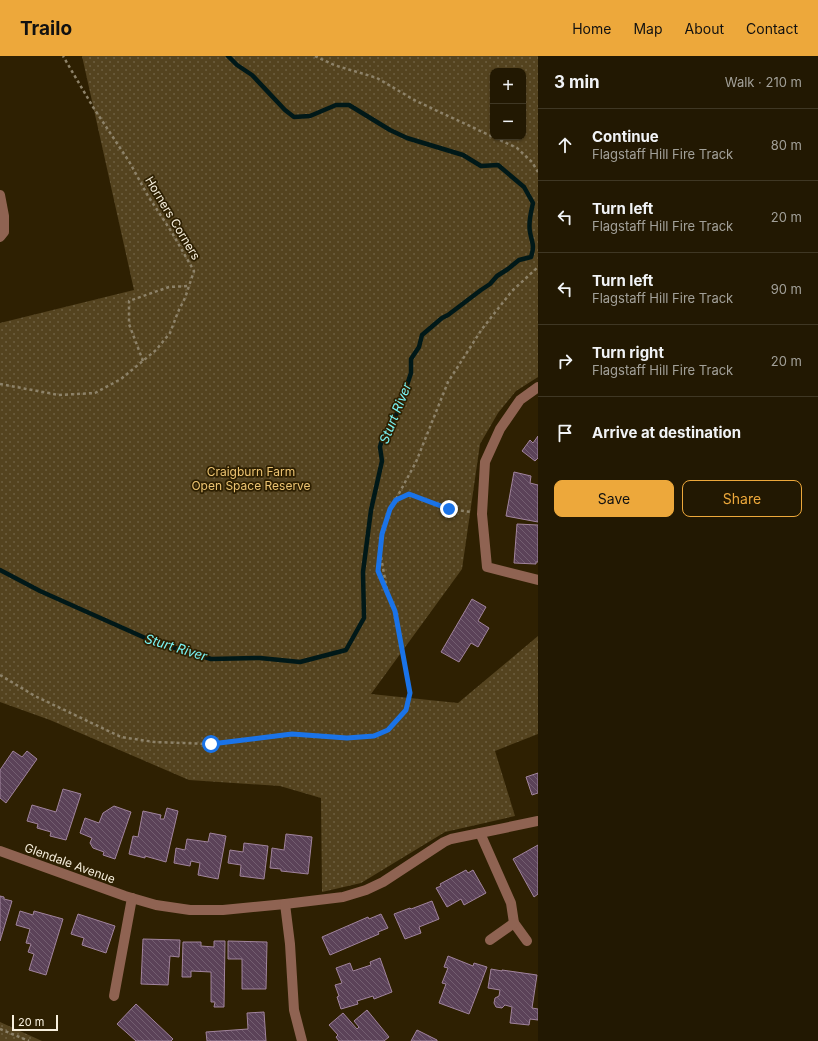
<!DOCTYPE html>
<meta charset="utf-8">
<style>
body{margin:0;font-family:Inter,sans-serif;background:#2e2511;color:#f1f3f6}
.controls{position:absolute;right:12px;top:12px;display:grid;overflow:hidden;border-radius:8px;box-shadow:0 1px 3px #0004}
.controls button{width:36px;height:36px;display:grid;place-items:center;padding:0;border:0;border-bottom:1px solid #3f3724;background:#221802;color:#f1f3f6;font:20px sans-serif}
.scale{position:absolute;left:12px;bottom:10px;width:46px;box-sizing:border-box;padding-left:4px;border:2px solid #f7efdd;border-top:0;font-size:11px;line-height:14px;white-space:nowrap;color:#f7efdd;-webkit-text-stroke:3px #2e2002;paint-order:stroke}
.stop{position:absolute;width:12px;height:12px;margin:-9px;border:3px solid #1a73e8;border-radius:50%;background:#fff}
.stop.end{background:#1a73e8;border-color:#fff;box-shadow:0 1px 4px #0008}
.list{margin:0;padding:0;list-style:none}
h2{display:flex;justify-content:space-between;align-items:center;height:52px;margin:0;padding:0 16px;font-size:17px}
h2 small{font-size:13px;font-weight:400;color:#a2a099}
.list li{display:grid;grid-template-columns:26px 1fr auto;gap:12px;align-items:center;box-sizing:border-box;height:72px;padding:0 16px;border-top:1px solid #3f3724}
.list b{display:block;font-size:15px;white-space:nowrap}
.list p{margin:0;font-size:13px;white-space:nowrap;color:#a2a099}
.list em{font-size:13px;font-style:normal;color:#a2a099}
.actions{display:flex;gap:8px;padding:12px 16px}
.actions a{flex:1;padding:9px 0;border:1px solid #eda83b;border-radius:8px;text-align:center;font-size:14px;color:#eda83b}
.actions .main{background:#eda83b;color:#111}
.icon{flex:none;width:22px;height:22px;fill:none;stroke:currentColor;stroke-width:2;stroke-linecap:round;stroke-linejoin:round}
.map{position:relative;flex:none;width:538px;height:985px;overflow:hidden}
header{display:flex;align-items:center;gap:24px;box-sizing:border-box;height:56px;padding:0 20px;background:#eda83b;color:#111}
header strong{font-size:19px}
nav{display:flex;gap:22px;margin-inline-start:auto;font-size:14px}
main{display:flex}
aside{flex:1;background:#221802}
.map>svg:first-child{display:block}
</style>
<header>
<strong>Trailo</strong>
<nav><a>Home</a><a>Map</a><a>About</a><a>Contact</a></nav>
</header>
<main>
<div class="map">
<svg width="538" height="985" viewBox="0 0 538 985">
<defs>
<pattern id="park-dots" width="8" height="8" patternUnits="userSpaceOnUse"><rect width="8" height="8" fill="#54431f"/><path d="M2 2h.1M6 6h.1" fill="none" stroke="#6d5e3f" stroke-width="1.8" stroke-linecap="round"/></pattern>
<pattern id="building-back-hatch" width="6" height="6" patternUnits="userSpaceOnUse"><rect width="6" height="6" fill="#5b4258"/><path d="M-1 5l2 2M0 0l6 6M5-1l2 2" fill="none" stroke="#735e70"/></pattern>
</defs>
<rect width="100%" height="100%" fill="#2e2002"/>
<g fill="url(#park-dots)" fill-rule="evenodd">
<path d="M82,0h456v321l-22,14 -18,22 -18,31 -18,125 -91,125 87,9 80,-67v98l-43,17 20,65 -70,16 -84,51 -39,9 -1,-94 -41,-12 -91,-6 -139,-60 -50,-18v-379l134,-33zM493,15h30v66h-30z"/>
<path d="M0,966l42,19h-42z"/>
</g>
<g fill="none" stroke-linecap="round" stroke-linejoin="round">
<path stroke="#001818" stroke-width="4.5" d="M0,514l40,21 112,50 59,18 49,-1 40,4 46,-12 18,-32 -1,-46 8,-62 11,-49 -2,-14 2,-8 13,-21 9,-24 7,-21v-14l8,-12 3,-12 20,-17 6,-3 33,-25 9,-6 7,-8 11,-7 11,-9 12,-3c4,-13 1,-13 -1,-25 -2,-10 1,-19 3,-29l-9,-16 -26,-22 -17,1 -18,-11 -56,-17 -17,-8 -41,-25h-13l-26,11 -16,1 -9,-7 -33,-35 -15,-10 -9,-9"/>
</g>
<g fill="url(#building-back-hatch)" stroke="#a1849d">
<path d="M538,380v22l-3,3 -13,-10 8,-11 3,3z"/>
<path d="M514,416l17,4 -1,7 8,2v37l-32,-6z"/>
<path d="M517,468l21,1v37h-2v2l-22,-1z"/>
<path d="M472,543l14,8 -8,14 11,7 -11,19 -7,-4 -12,19 -18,-10z"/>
<path d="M13,695l9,6 5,-6 10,8 -31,44 -6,-5v-28z"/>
<path d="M538,717v20l-6,2 -6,-18z"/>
<path d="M63,733l18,5 -15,46 -16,-4 1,-4 -14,-4 1,-4 -11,-3 5,-16 24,7z"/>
<path d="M114,750l17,6 -16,47 -12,-4 1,-3 -11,-4 -3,-5 2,-5 -12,-5 5,-15 14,5 4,-10z"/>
<path d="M167,752l11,3 -12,51 -21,-6v2l-16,-4 4,-18 5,1 5,-26 18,4 -1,4h4z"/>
<path d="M210,777l16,3 -8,43 -20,-4 2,-12 -9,-2 -1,5 -16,-3 2,-15 9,2 2,-11 21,3z"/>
<path d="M286,778l26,3 -4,37 -27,-3v-2l-11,-1 2,-20 12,2z"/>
<path d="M244,787l24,3 -4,33 -24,-3 1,-11 -13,-2 2,-13 13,2z"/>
<path d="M538,789v49l-4,3 -21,-38z"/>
<path d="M466,814l2,3 5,-3 13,23 -22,12 -3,-6 -14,8 -11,-19 5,-2 -1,-2z"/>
<path d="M0,840l4,1v2l8,2 -12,40z"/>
<path d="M432,845l7,18 -20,8 2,6 -16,6 -11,-25 16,-6 1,1z"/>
<path d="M20,855l13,4 1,-4 29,8 -17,56 -17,-5 5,-16 -6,-2 3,-8 -5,-1 4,-14 -14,-4z"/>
<path d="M78,858l37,12 -9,27 -24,-8 2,-7 -13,-4z"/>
<path d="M381,858l7,14 -10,4 1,2 -49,21 -8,-18 46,-20 1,2z"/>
<path d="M143,883l37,1 -1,17 -9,-1 -2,29 -27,-1z"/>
<path d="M214,885h11l-1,66h-10l1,-5h-4v-30l-20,-1v6h-9l1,-35h18v4l13,1z"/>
<path d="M228,885l39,1 -1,47h-24v-30h-14z"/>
<path d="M448,900l25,10 1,-3 13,4 -18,47 -30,-11 7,-19 -4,-1 6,-15 -4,-1z"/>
<path d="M380,902l12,34 -18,7 -1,-3 -16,5 1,3 -17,5 -4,-12 2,-1 -4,-11 7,-2 -6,-15 14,-5 3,8 18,-6 -1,-3z"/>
<path d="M491,913l11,2v-1l35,5 -5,33 6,1v11l-8,-1 -1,6 -19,-2 2,-16 -7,-2 -3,3 -6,-1 -2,-4 1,-5 4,-2 1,-6 -12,-2z"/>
<path d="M136,948l37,35 -2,2h-35l-19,-17z"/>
<path d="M367,954l22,27 -5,4h-45l-3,-4 2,-2 -9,-10 14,-12 14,16 2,-2 -5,-6z"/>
<path d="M264,956l2,29h-59l-1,-9 42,-3 -1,-16z"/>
<path d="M417,974l20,10v1h-26z"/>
</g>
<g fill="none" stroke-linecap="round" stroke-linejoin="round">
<g stroke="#8d8269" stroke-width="2.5" stroke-dasharray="3 3" stroke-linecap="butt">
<path d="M315,0l19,9 43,13 39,23 101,47 15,14 6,10"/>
<path d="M143,305l-14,-37v-23l40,-14 20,-1"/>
<path d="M0,328l59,11 36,-2 26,-14 35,-29 14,-17 8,-21 7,-14 9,-27 -23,-40 -23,-35 -18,-33 -37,-56 -30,-51"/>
<path d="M396,443l20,-37 32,-80 34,-53 30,-38 26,-24"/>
<path d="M381,501l6,33"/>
<path d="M0,619l35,21 86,41 33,5 57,2 81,-10 55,4 27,-2 14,-6 18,-20 4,-17 -15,-82 -17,-40 4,-36 8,-26 6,-9 13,-6 40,15 22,3"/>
<path d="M0,973l29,12"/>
</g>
<g stroke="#8f6352" stroke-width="10">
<path d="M0,139l4,21v16l-4,5"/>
<path d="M538,331l-18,13 -20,29 -15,33 -3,52 5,53 51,13"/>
<path d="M480,777l31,70 3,20 13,18"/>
<path d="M0,795l125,45 31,9 34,5h33l62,-6 58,-7 23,-7 17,-8 61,-40 7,-3 87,-18"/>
<path d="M285,848l5,40 4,66 8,31"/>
<path d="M490,884l24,-17"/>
<path d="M114,940l18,-98"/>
</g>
</g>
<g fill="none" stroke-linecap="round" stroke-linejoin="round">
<path stroke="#1a73e8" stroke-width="5" d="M211,688l81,-10 55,4 27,-2 14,-6 18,-20 4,-17 -15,-82 -17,-40 4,-37 8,-25 6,-9 13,-6 40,15"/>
</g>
<g text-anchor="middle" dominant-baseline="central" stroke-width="3.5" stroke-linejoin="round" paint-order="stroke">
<g font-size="12" fill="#f7efdd" stroke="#2e2002">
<text transform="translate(173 162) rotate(59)">Horners Corners</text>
<text transform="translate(70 807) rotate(20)">Glendale Avenue</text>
</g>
<g font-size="12" fill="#edc472" stroke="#2e2002">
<text x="251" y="415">Craigburn Farm<tspan x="251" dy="14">Open Space Reserve</tspan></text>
</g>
<g font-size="13" font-style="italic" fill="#79f5f6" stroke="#2e2002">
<text transform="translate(395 357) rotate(-68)">Sturt River</text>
<text transform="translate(176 591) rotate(17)">Sturt River</text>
</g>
</g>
</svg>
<div class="controls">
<button>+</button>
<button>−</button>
</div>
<div class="scale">20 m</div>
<div class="stop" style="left:211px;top:688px"></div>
<div class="stop end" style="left:449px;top:453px"></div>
</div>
<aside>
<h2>3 min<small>Walk · 210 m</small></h2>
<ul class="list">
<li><svg class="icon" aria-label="ahead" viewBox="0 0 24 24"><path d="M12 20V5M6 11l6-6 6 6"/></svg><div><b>Continue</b><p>Flagstaff Hill Fire Track</p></div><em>80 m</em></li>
<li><svg class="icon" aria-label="left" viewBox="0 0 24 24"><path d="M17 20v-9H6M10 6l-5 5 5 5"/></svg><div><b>Turn left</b><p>Flagstaff Hill Fire Track</p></div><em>20 m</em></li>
<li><svg class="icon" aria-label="left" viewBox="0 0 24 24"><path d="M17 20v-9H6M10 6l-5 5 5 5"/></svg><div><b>Turn left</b><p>Flagstaff Hill Fire Track</p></div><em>90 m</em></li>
<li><svg class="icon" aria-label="right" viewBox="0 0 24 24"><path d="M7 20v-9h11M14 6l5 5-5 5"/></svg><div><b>Turn right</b><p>Flagstaff Hill Fire Track</p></div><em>20 m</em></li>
<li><svg class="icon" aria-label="arrive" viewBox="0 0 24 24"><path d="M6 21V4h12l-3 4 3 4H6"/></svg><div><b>Arrive at destination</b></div></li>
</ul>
<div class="actions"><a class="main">Save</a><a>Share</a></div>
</aside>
</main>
